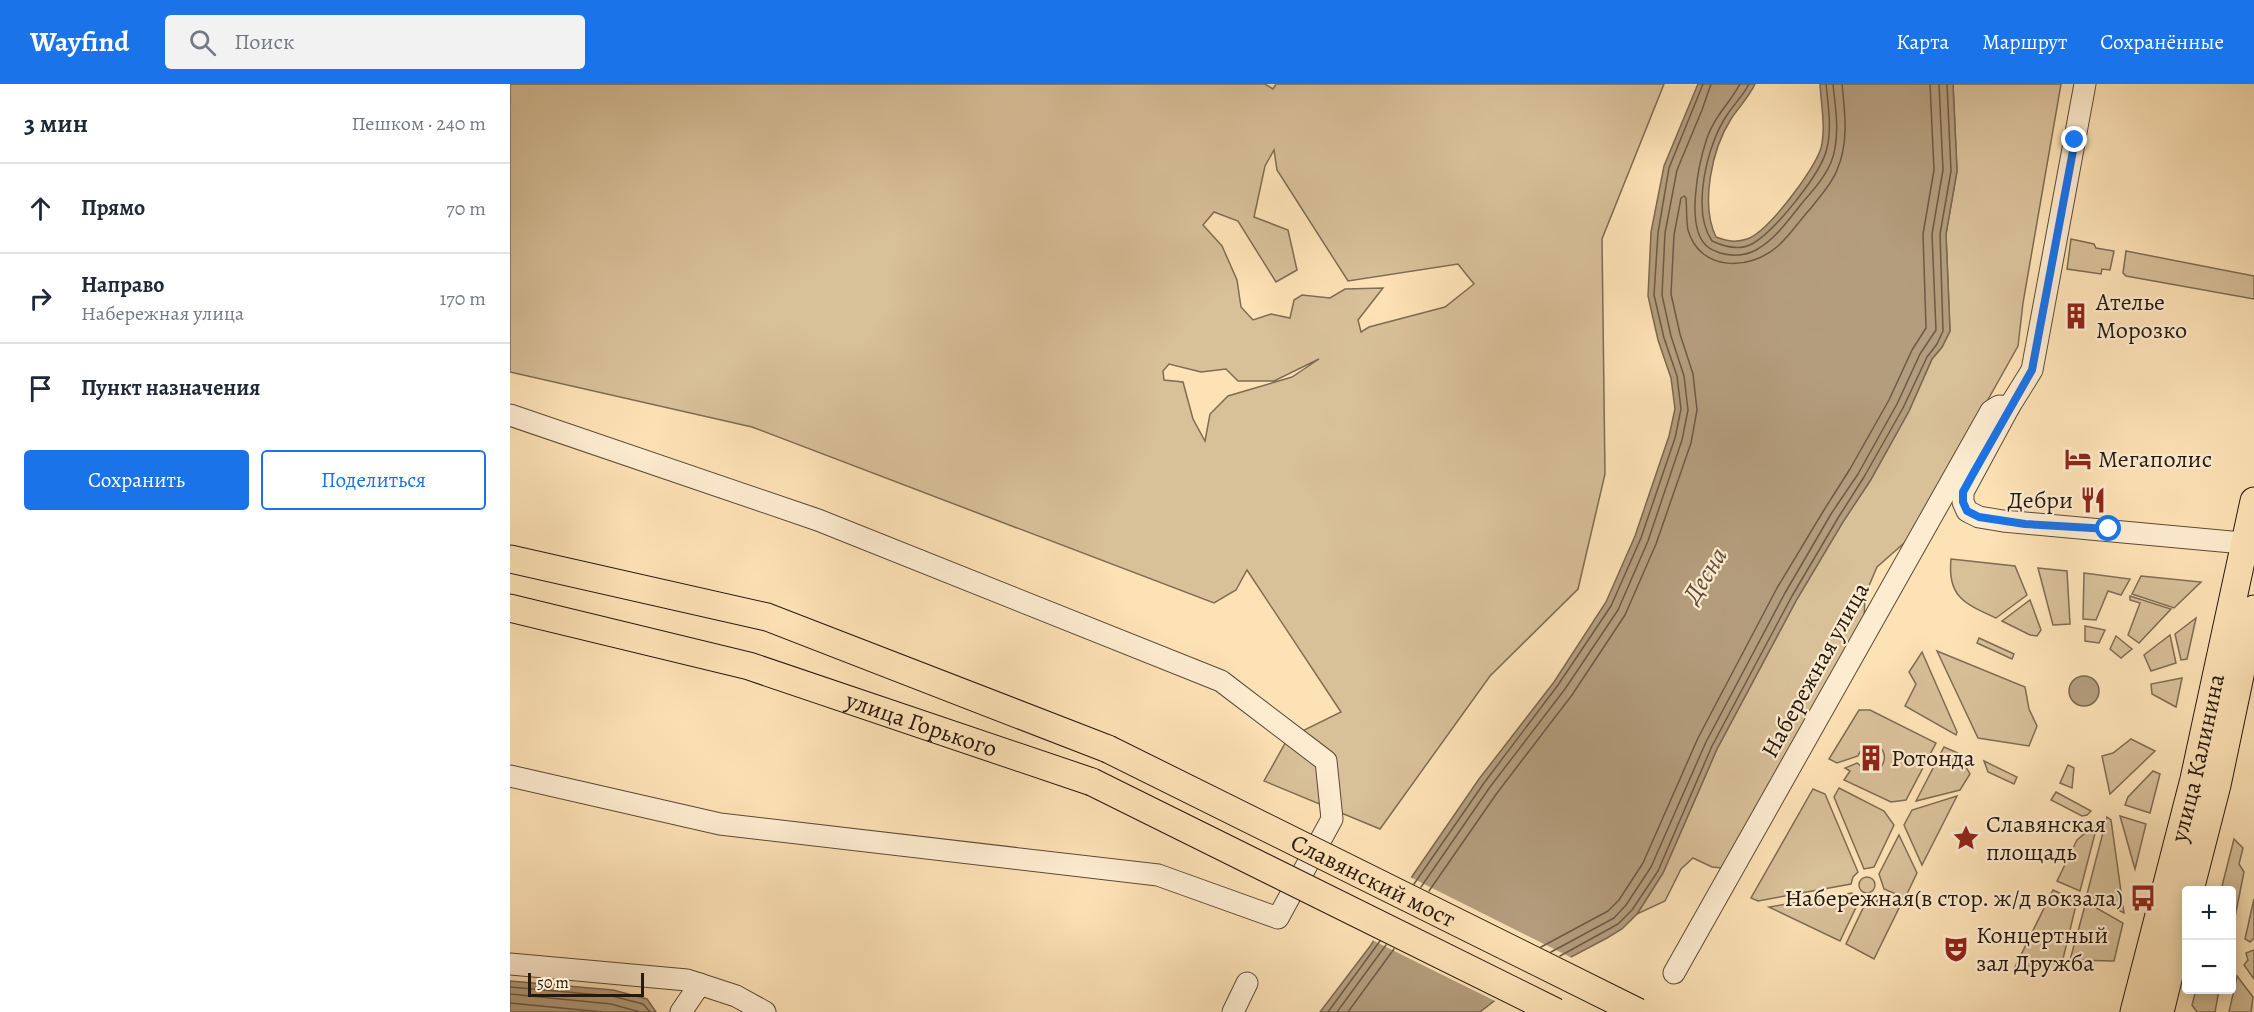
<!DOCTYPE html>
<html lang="ru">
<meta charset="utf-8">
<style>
body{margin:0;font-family:Alegreya,serif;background:#f2f2f3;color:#1f2937}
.controls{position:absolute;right:18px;bottom:18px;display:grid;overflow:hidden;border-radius:6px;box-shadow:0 3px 15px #0003}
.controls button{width:54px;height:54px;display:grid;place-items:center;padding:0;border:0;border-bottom:2px solid #e0e1e3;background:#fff;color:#1f2937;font:30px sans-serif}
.scale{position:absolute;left:18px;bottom:15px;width:116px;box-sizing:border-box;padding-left:6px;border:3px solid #25180d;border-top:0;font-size:16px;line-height:21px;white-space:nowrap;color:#25180d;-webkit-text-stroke:4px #feecd0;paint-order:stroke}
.stop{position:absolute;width:18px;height:18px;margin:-14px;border:4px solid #1a73e8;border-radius:50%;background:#fff}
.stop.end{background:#1a73e8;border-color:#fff;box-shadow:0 2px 6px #0008}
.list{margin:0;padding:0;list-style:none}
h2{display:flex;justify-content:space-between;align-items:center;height:78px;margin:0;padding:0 24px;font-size:26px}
h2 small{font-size:20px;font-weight:400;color:#747a83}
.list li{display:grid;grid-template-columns:39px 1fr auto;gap:18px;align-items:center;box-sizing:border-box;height:90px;padding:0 24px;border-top:2px solid #e0e1e3}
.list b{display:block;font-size:22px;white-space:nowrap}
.list p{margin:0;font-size:20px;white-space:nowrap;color:#747a83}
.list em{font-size:20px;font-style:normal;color:#747a83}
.actions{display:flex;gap:12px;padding:18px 24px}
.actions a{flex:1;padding:14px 0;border:2px solid #1a73e8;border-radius:6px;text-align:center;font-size:21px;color:#1a73e8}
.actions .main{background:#1a73e8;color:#fff}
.icon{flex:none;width:33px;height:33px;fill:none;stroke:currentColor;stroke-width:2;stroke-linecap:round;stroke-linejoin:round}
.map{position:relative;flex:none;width:1744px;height:928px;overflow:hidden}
header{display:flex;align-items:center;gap:36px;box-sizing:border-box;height:84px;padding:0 30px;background:#1a73e8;color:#fff}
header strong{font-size:28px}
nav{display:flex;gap:33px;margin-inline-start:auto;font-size:21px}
.search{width:420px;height:54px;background:#f2f2f3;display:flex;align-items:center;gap:15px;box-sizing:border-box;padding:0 21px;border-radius:6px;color:#747a83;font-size:22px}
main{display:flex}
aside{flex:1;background:#fff}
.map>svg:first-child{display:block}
</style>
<header>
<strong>Wayfind</strong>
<div class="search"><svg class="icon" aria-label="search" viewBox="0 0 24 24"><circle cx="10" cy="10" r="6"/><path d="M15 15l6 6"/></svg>Поиск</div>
<nav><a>Карта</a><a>Маршрут</a><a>Сохранённые</a></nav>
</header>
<main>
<aside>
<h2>3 мин<small>Пешком · 240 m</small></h2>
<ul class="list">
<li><svg class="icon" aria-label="ahead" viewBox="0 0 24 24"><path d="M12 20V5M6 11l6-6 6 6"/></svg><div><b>Прямо</b></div><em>70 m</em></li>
<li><svg class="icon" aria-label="right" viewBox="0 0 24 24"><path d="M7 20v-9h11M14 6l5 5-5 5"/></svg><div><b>Направо</b><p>Набережная улица</p></div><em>170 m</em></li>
<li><svg class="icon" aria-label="arrive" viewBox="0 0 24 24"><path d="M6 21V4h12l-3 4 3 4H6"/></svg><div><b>Пункт назначения</b></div></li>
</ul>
<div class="actions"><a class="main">Сохранить</a><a>Поделиться</a></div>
</aside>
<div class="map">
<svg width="1744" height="928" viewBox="0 0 1744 928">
<rect width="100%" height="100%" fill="#fde2b6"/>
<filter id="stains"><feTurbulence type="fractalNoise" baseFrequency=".00333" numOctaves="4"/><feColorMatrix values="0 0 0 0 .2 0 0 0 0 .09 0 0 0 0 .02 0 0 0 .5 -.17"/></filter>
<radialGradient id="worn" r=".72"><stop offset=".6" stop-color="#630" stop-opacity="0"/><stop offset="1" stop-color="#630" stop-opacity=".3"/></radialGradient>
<g fill="#d8c099" stroke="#7e6c53" stroke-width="1.5" fill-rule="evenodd">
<path d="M0,0h755l8,5 3,-5h388l-62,155 3,235 -27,115 -88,87 -110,153 -116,-48 24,-43 53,-26 -94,-142 -11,20 -22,13 -462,-176 -242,-55zM764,66l3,20 71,111 110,-17 16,20 -29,23 -76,20 -8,5 -3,-12 25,-32 -38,1 -15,9 -28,-3 -8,5 -4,18 -19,-4 -18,6 -12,-13 -4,-27 -15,-34 -19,-21 11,-13 24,9 38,61 21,-12 -9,-40 -34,-13 11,-51zM809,275l-27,18 -64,19 -18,18 -5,27 -12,-22 -10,-37 -19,-2 -1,-9 6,-7 32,8 25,-3 12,12h36z"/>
<path d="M1443,0h108l-38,219 -5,43 -107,191 -34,30 -12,28 -1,27 -142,246 -10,-1 -19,-9 -12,11 -16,32 -28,13 26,-41 54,-124 80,-150 46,-78 27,-40 39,-70 23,-52 10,-12 8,-16 -4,-97 11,-63z"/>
<path d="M1561,155l23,5 2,4 18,3 -4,19 -8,-1 -1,5 -34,-5z"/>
<path d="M1616,167l128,25v23l-128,-23 -3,-3z"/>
<path d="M1441,475l64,7 12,29 -31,23c-31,-14 -49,-21 -45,-59z"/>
<path d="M1528,484l29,3 3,53 -17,1z"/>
<path d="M1574,489l46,6 -9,16 -13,-4 -12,29 -13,-1z"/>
<path d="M1631,492l60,6 -27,26 -42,-14z"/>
<path d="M1620,512l41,13 -32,34 -11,-8 12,-32 -10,-3z"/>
<path d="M1520,516l11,30 -4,6 -7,-1 -28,-14z"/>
<path d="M1686,534l-9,41 -6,1 -6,-26z"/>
<path d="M1575,542l20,4 -6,13 -14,-2z"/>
<path d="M1660,551l6,28 -25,8 -7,-16z"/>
<path d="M1606,552l16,13 -11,9 -11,-9z"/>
<path d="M1469,554l35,16 -2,5 -35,-16z"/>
<path d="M1427,567l88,36 4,22 8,17 -8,20 -51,-8z"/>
<path d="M1412,568l35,80 -1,3 -51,-29 11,-22 -7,-12z"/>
<path d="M1672,594l-6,29 -24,-13 -1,-10z"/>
<path d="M1349,626h11l66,33 -30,57 -15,2 -47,-22 6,-9 -5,-3 12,-5c28,24 37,-18 15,-18 -8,-1 -11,4 -14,11l-21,7 -8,-4z"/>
<path d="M1621,655l24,12 -45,43 -8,-38 11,-3z"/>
<path d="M1434,663l14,6 12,21 -10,16 -44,11z"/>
<path d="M1474,677l33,16 -3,7 -26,-12z"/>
<path d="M1558,681l6,3 -2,20 -12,-5z"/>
<path d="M1643,687l7,3 -10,39 -25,-8 3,-8z"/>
<path d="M1329,704l45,23 10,14 -20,42 -10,2 -30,-72z"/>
<path d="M1303,705l12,5 33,78 -5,5 -2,7 -93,17 -7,-3z"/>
<path d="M1546,708l35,19 -4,4 -5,1 -31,-16z"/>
<path d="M1447,712l-35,69 -18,-40 8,-15z"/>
<path d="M1610,732l26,8 -11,45z"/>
<path d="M1597,733l4,3 13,93 -37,-19z"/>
<path d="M1588,738l-18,69 -23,-10 20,-41z"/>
<path d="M1389,751l18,38 -12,25 -21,-9 -5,-15z"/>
<path d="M1724,755l9,9 -4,16 5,8 -12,60v-42h-11z"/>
<circle cx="1357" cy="801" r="8"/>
<path d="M1543,806l24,11 -15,62 -47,4z"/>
<path d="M1342,809l7,8 -19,40 -71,-34z"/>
<path d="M1370,814l19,10 -25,51 -28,-15 19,-40 12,-3z"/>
<path d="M1744,815v39l-4,4 -5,-3z"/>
<path d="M1576,818l37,21 -9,38 -44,-1z"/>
<path d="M1744,866v29l-10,-14 4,-5 -2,-7z"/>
<path d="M1727,892l16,21 -2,15h-22z"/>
<path d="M1686,906h23l-4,22h-18l-5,-7z"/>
</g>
<g fill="#b49d7d" stroke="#7b6850" stroke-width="1.5">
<path d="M1188,0h57c-6,13 -16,23 -24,35 -19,30 -31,85 -15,118 11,4 19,6 31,2 21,-7 68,-70 74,-91 5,-20 0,-44 -1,-64h133l4,87 -11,63 4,97 -8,16 -10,12 -23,52 -39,70 -27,41 -46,77 -80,150 -54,124 -26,41 -15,15 -15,9 -100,53 -27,21h-160l51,-67 42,-70 66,-96 75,-97 52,-80 29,-66 34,-100 6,-27 -4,-31 -13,-38 -10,-44 3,-64 13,-66z"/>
<circle cx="1574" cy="607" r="15"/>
<path d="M0,897l103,9 34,9 9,13h-146z"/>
</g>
<path fill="#fde2b6" d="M898,792l166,83 -66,34 -11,9 -127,-63z"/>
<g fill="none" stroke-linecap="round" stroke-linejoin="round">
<g stroke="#6c5a45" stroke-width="1.5">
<path d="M1230,0c-10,19 -25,31 -33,54 -8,24 -23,91 1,109 3,3 8,4 12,6 11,3 25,3 36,-3 20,-11 33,-31 47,-48 14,-16 29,-33 32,-54 4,-21 0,-43 -2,-64"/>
<path d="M1239,0c-6,12 -15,20 -22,31 -20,29 -36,96 -15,126 13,6 27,10 40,3 22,-12 70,-71 75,-96 5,-20 1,-44 -1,-64"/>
<path d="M904,800l70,-101 74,-98 53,-79 30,-68 34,-100 6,-29 -4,-33 -13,-38 -10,-43 4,-62 11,-65 34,-84"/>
<path d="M911,803l69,-100 75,-98 53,-79 30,-69 34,-101 6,-30 -4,-34 -13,-40 -9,-41 3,-62 12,-63 25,-60 9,-26"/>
<path d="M919,807l68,-98 75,-98 53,-80 31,-71 35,-101 6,-33 -4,-36 -13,-40 -9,-40 3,-59 7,-37 3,-2 2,2c1,11 0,23 2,32 12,42 62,41 90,16 12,-11 22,-26 33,-38 9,-12 21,-24 26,-38 12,-27 8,-57 5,-86"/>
<path d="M1031,863l67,-36 11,-11 24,-37 55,-125 79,-150 47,-78 26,-41 39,-69 23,-50 14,-22 -3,-94 11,-64 -4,-86"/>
<path d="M1041,868l63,-34 12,-13 25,-38 55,-125 79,-149 46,-79 27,-40 39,-70 23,-50 16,-24 -4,-96 11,-64 -4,-86"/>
<path d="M1050,872l58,-32 14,-14 26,-39 54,-125 80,-150 46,-78 26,-41 39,-69 24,-51 10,-13 6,-13 -3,-97 11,-63 -4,-87"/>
<path d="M0,903l102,9 31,8 7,8"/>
<path d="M0,910l101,10 29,8"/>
<path d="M0,919l92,9"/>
<path d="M818,928l52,-71"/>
<path d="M827,928l49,-67"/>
<path d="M838,928l46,-63"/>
</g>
<g stroke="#5b4a37" stroke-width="23">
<g id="minor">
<path d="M1575,0l-53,286 -23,37 -46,85v10l4,9 12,6 24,4 251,23"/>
<path d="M0,331l308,105 403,161 105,80 6,58 -54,99 -120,-43 -438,-51 -210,-48"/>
<path d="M0,880l177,16 49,16 29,16"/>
<path d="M1164,889l317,-562 8,-5 10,1"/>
<path d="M171,928l19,-28"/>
<path d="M723,928l14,-29"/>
</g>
</g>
<g stroke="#25180d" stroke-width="29">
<g id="major">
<path d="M0,475l257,58 341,132"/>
<path id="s1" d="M0,524l239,58 343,116"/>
<path d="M1680,806l27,-105 37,-176"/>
<path id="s2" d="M1624,928l60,-233 60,-278"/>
<path d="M1650,928l26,-106"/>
</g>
</g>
<use href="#minor" stroke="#feecd0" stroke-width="21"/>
<use href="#major" stroke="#fde2b6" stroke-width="27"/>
<g stroke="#25180d" stroke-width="29" stroke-linecap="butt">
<g id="major-bridge">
<path id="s3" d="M598,665l530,263"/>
<path d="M582,698l464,230"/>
</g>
</g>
<use href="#major-bridge" stroke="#fde2b6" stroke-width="27"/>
</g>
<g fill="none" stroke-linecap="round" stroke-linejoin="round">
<path stroke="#1a73e8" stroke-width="8" d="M1565,56l-43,230 -58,102 -11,20v10l4,9 12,6 46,7 84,5"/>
</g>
<defs>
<g id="building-bare" transform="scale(2.07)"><path d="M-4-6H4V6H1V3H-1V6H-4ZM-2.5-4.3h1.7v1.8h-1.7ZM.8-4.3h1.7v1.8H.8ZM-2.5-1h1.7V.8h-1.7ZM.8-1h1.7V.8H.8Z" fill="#8f2418" stroke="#feecd0" stroke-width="2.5" paint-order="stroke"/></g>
<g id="hotel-bare" transform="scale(2.07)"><path d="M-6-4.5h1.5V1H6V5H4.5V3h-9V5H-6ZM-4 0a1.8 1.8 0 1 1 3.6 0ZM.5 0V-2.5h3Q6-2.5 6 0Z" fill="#8f2418" stroke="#feecd0" stroke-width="2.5" paint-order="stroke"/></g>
<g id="restaurant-bare" transform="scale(2.07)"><path d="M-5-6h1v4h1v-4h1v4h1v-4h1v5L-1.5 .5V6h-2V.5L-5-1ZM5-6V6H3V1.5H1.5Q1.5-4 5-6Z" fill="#8f2418" stroke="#feecd0" stroke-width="2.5" paint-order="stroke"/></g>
<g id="sight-bare" transform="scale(2.07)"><path d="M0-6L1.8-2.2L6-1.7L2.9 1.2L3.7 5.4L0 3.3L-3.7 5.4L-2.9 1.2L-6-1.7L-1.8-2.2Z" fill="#8f2418" stroke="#feecd0" stroke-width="2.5" paint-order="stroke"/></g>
<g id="bus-bare" transform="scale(2.07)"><path d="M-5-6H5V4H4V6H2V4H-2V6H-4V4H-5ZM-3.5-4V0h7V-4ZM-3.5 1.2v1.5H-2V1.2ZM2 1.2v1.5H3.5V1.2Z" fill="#8f2418" stroke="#feecd0" stroke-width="2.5" paint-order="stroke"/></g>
<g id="theatre-bare" transform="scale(2.07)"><path d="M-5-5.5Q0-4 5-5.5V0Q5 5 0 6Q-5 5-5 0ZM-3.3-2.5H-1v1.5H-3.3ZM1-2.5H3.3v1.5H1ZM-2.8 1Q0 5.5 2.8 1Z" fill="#8f2418" stroke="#feecd0" stroke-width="2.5" paint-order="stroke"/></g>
</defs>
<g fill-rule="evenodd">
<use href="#building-bare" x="1566" y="232"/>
<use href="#hotel-bare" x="1568" y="375"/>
<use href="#restaurant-bare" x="1583" y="416"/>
<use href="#building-bare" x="1361" y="674"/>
<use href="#sight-bare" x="1456" y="754"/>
<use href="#bus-bare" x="1633" y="814"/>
<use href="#theatre-bare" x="1446" y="865"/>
</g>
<g text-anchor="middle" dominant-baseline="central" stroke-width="4.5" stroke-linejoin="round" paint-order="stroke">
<g font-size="24" fill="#25180d" stroke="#feecd0" text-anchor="start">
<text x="1586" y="218">Ателье<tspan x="1586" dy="28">Морозко</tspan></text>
<text x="1588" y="375">Мегаполис</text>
<text x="1563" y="416" text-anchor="end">Дебри</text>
<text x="1381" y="674">Ротонда</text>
<text x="1476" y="740">Славянская<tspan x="1476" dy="28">площадь</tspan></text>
<text x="1613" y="814" text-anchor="end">Набережная(в стор. ж/д вокзала)</text>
<text x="1466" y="851">Концертный<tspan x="1466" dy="28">зал Дружба</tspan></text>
</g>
<g font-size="24" fill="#25180d" stroke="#feecd0">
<text transform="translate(1305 586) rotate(-61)">Набережная улица</text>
<text stroke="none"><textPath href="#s1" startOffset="428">улица Горького</textPath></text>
<text stroke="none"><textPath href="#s2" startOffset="262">улица Калинина</textPath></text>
<text stroke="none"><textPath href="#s3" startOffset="296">Славянский мост</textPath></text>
</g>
<g font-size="26" font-style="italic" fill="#5e4d3a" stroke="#feecd0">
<text transform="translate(1195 491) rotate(-58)">Десна</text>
</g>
</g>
<rect width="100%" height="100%" filter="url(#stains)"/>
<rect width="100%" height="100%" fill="url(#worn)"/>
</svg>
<div class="controls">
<button>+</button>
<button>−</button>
</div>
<div class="scale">50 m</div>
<div class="stop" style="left:1599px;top:445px"></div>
<div class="stop end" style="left:1565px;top:56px"></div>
</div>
</main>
